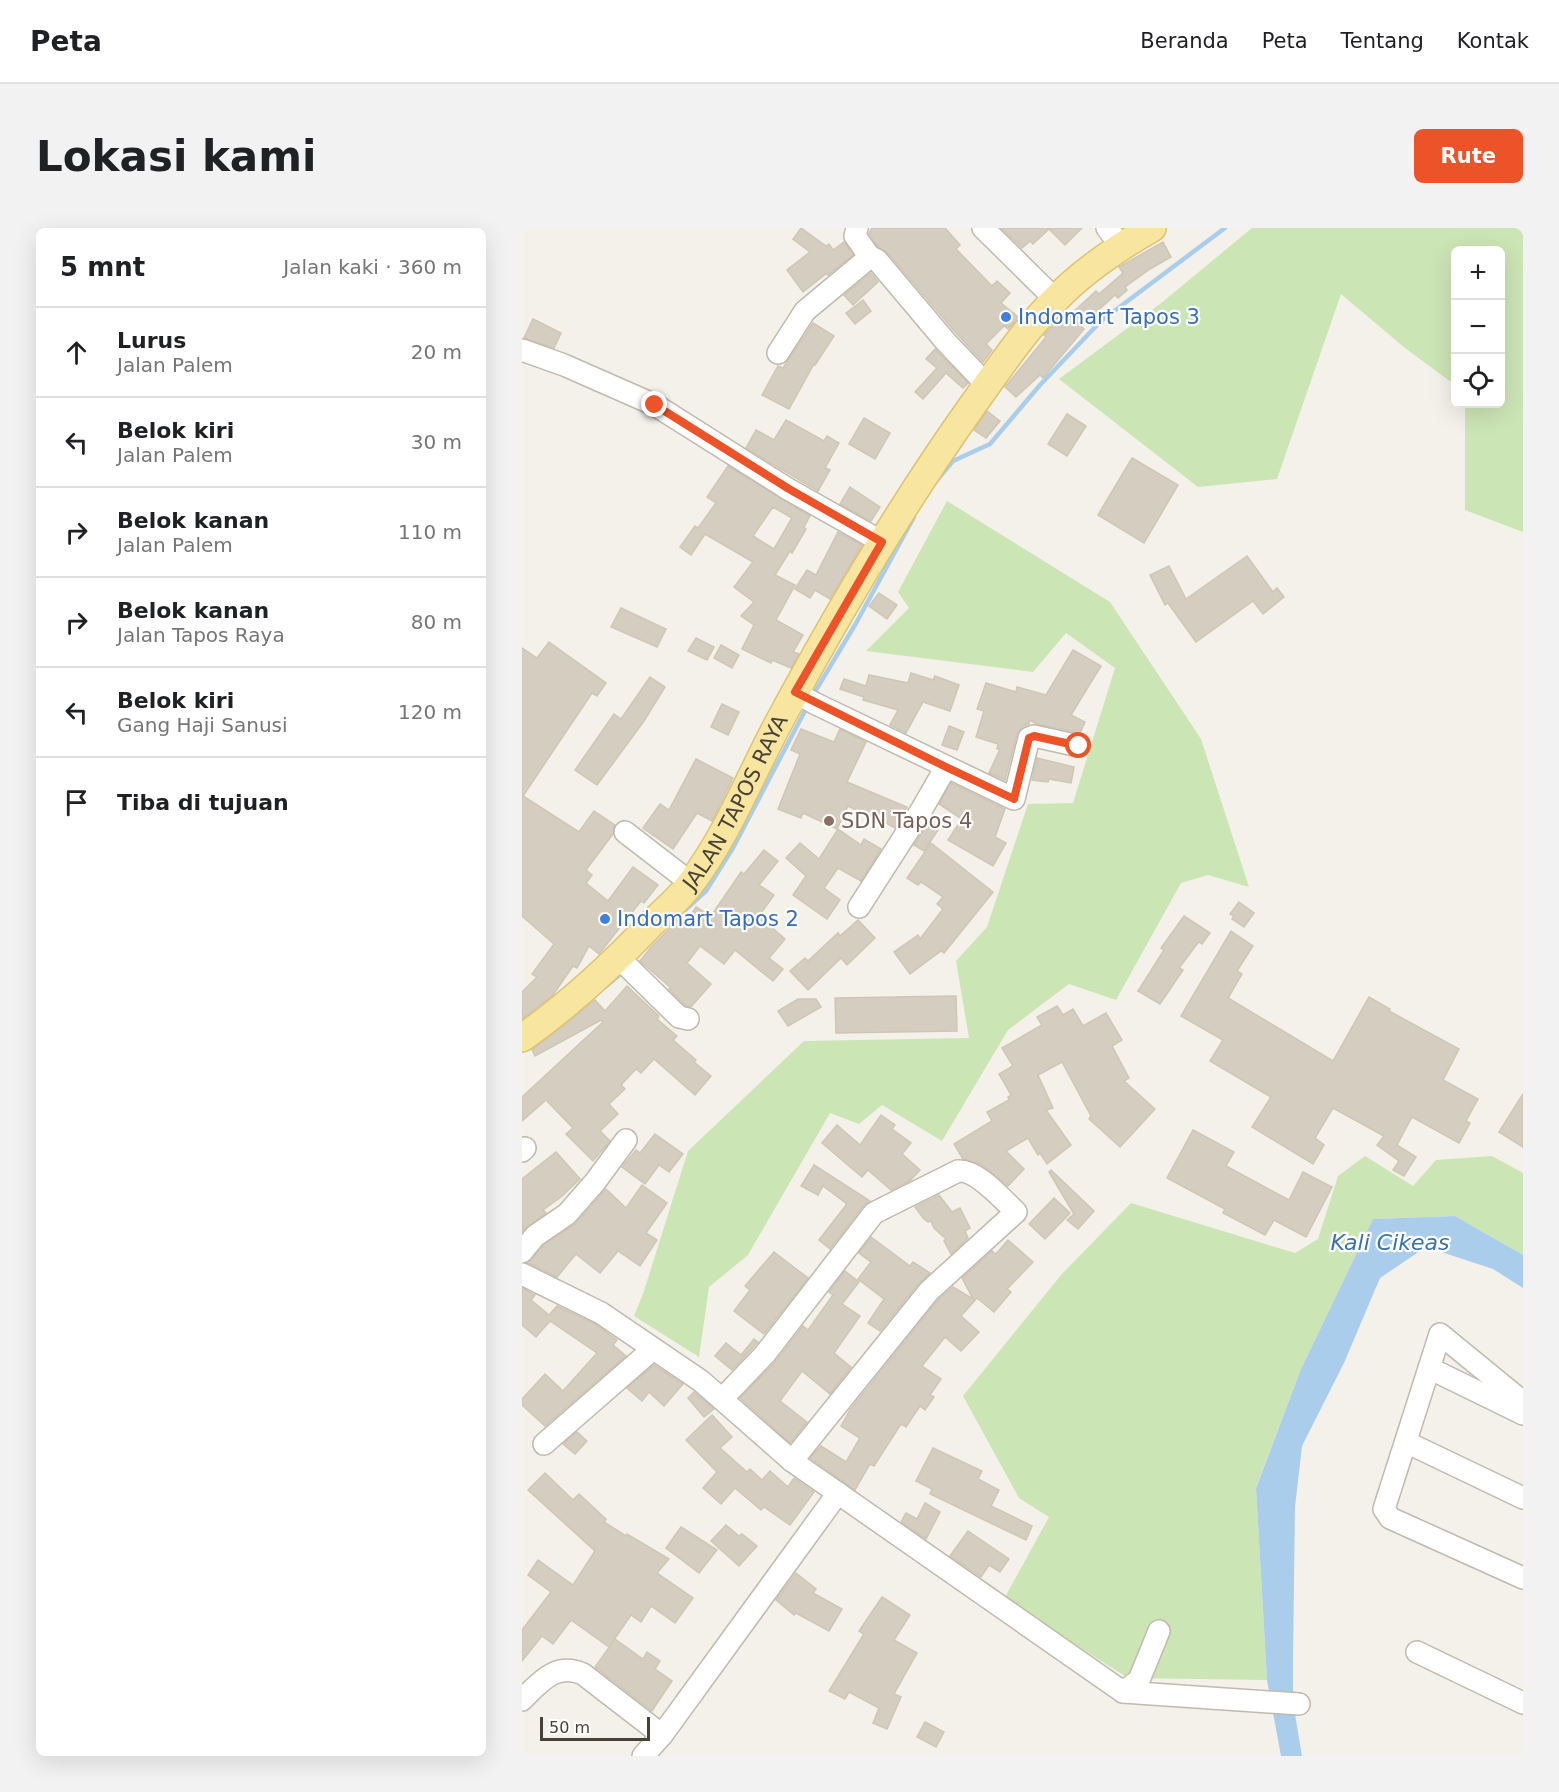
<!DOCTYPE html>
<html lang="id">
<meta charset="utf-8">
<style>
body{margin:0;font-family:"DejaVu Sans",sans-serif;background:#f2f2f2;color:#202124}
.controls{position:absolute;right:18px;top:18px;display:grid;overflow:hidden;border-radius:9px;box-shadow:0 6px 24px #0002}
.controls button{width:54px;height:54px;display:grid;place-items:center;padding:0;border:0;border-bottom:2px solid #e0e0e0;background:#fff;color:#202124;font:30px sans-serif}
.scale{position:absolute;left:18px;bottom:15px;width:110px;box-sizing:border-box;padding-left:6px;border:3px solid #474238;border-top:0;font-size:16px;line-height:21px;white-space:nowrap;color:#474238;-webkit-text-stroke:4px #fff;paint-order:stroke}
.stop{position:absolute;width:18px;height:18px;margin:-14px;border:4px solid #ec5328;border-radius:50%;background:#fff}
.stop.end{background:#ec5328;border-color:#fff;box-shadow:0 2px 6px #0008}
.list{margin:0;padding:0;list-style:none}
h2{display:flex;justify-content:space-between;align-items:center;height:78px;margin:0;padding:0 24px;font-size:26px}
h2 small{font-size:20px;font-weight:400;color:#757577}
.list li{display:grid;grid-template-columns:39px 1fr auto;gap:18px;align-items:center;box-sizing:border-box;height:90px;padding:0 24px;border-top:2px solid #e0e0e0}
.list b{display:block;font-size:22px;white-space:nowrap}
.list p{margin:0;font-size:20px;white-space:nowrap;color:#757577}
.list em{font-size:20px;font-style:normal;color:#757577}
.icon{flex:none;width:33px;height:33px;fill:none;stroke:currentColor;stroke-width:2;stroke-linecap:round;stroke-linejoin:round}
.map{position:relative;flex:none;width:1001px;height:1528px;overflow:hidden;border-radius:9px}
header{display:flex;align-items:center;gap:36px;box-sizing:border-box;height:84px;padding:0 30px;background:#fff;border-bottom:2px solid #e0e0e0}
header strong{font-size:28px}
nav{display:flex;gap:33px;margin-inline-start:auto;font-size:21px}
.intro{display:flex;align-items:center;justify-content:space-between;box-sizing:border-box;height:144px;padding:0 36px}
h1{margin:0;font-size:42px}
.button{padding:15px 27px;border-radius:9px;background:#ec5328;color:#fff;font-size:21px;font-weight:700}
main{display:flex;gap:36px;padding:0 36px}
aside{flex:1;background:#fff;border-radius:9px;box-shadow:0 6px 24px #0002}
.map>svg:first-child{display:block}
</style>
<header>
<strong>Peta</strong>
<nav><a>Beranda</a><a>Peta</a><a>Tentang</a><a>Kontak</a></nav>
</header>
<div class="intro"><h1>Lokasi kami</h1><a class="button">Rute</a></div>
<main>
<aside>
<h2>5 mnt<small>Jalan kaki · 360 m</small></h2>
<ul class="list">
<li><svg class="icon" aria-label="ahead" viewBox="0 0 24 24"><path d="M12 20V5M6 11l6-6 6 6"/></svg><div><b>Lurus</b><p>Jalan Palem</p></div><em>20 m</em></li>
<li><svg class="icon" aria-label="left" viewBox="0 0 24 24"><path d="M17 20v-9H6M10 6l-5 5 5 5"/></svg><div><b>Belok kiri</b><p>Jalan Palem</p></div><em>30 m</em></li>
<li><svg class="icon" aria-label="right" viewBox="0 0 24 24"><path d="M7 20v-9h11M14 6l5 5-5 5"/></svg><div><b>Belok kanan</b><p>Jalan Palem</p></div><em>110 m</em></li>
<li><svg class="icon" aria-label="right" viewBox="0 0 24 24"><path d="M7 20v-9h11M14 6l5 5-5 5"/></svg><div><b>Belok kanan</b><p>Jalan Tapos Raya</p></div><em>80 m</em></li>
<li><svg class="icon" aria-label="left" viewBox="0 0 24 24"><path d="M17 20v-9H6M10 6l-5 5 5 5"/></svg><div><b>Belok kiri</b><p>Gang Haji Sanusi</p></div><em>120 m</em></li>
<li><svg class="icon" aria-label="arrive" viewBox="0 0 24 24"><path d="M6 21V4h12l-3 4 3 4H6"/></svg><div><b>Tiba di tujuan</b></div></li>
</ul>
</aside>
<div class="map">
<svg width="1001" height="1528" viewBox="0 0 1001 1528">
<rect width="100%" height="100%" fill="#f4f1ea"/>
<g fill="#cce5b5">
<path d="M730,0h271v304l-58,-22v-106h35v-154h-45v135l-50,-37 -64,-54 -64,185 -79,8 -139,-108 101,-75z"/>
<path d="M425,273l163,101 91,137 48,148 -41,-12 -27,8 -65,117 -47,-16 -61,46 -66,111 -60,-36 -23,19 -29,-11 -82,142 -39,32 -10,70 -65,-41 9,-22 45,-143 116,-110 165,-3 -13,-77 31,-34 41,-123 45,-1 42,-135 -49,-35 -33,39 -167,-21 43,-43 -11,-16z"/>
<path d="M843,928l48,30 23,-26 56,-4 31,17v82l-68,-39 -82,3 -72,150 -45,118 11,193 -139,-2 -124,-79 45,-82 -30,-19 -56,-102 98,-121 70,-72 164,50 23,-14 20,-63z"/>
</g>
<path fill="#aacdec" d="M933,988l68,39v33l-30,-19 -67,-22 -46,31 -36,85 -42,83 -7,61 -2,153v42l9,54h-21l-14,-76 -11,-192 45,-119 72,-150z"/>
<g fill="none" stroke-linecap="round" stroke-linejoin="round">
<g stroke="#aacdec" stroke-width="4.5">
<path d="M415,252l16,-19 37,-17 50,-59 61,-64 124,-93"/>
<path d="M291,467l42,-70 59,-108"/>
<path d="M152,692l32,-29 27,-43 75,-143"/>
<path d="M83,759l19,-16"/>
</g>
</g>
<g fill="#d5cec0" stroke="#cfc6b3" stroke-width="1.5" fill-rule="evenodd">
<path d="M279,0l25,18 3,-2 4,6 11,-8 9,13 -25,20 -1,-2 -24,19 -16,-22 23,-18 -17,-13z"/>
<path d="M350,0h73l15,17 -4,4 36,37 5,-5 13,12 -9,10 17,14 -10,12 -4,-3 -18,18 6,6 -9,12 -27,-29 -69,-81 -9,-5 -9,-14z"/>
<path d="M479,0h81l-17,17 -16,-16 -16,15 -3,-3 -8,7z"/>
<path d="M641,14l8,15 -21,12 -25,18 2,3 -9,8 -3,-3 -34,31 3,3 -41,49 -3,-3 -24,22 -11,-10 41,-50 -2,-2 22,-24 4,4 26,-24 3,3 24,-21 -4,-6z"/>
<path d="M349,45l7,9 -25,23 -9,-10z"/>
<path d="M341,72l8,11 -16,13 -9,-11z"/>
<path d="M11,91l28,14 -7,15 -30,-10z"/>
<path d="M291,95l21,13 -19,29 -1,-1 -25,45 -27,-14 16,-29 5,2z"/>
<path d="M413,121l33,34 -5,5 -17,-15 -23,26 -8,-7 22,-24 -11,-9z"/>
<path d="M465,183l13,10 -14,17 -12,-8z"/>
<path d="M545,186l19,12 -19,30 -19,-12z"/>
<path d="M342,190l26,15 -15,26 -26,-15z"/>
<path d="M264,192l38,21 3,-5 12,7 -14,25 5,2 -12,21 -72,-43 10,-18 18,10z"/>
<path d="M610,230l46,27 -34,58 -46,-28z"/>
<path d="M206,238l82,50 -6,11 2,2 -14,24 -2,-2 -15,24 20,10 -19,35 27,15 -10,17 6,2 -8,14 -19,-8 -1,3 -29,-14 12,-24 -13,-9 13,-14 -20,-15 19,-25 -48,-28 -14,21 -11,-8 15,-21 3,2 18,-25 -9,-6zM251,279l19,11 -18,31 -21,-13z"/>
<path d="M328,259l30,20 -9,14 -31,-17z"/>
<path d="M316,304l24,13 -32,54 -15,-9 -5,8 -15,-9 12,-19 9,5z"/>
<path d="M725,328l26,36 4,-4 7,9 -21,17 -10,-13 -57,41 -28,-39 -3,2 -15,-30 19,-9 17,33z"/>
<path d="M357,365l18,12 -10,14 -18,-13z"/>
<path d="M99,380l45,21 -9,18 -46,-20z"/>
<path d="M174,410l18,9 -7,13 -19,-9z"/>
<path d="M27,414l57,41 -9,13 -5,-3 -69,103 56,36 15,-21 21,14 -2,9 -27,36 6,5 -6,8 22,18 25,-34 25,18 -14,18 -3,-2 -42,53 -10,-8 -12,22 -4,-2 -20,29 -31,24v-27l15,-15 -5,-3 22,-30 -32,-28v-268l15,10z"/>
<path d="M199,417l18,10 -7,13 -18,-10z"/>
<path d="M551,422l28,16 -30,49 14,7 -5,11 -43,-9 -7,-4 -1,4 -6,2 -6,8 -12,46 -16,-7 11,-24h-3l1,-5 -22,-7 8,-26 -7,-2 9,-26 30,9 1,-5 29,8z"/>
<path d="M389,445l22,7 2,-4 24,9 -9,26 -27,-9 -17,31 -16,-8 8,-15 -35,-10 1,-3 -24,-8 4,-10 22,7 3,-11 39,8z"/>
<path d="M128,449l15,10 -21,34 -47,64 -22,-15 39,-56 7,5z"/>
<path d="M200,476l17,8 -11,23 -17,-8z"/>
<path d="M427,498l15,6 -7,18 -15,-5z"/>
<path d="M279,501l33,13 6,-13 26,13 -19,40 60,25 -12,21 -23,-13 -1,2 -23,-11 -11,23 -34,-16 -2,5 -23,-9 22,-55 -9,-4z"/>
<path d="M515,530l37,9 -3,16 -22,-4 -1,3 -16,-2z"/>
<path d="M174,531l37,19 -21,43 -15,-8 -24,36 -30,-21 17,-24 9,6z"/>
<path d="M429,555l54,26 -10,28 11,6 -13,23 -45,-26 14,-21 -23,-15z"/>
<path d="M406,595l10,7 -14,21 -10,-6z"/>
<path d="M316,601l23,16 3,-6 17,10 -20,32 -23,-13 -14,20 16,12 -13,19 -34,-24 13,-19 -20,-18 14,-15 19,16z"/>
<path d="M409,615l62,49 -49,61 -3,-2 -31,23 -16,-22 24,-17 2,4 23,-30 -6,-5 6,-7 -22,-15 -3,3 -11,-7z"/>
<path d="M242,622l14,11 -19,24 15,10 -15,21 26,23 -16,19 14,11 -10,12 -38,-31 -11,14 -24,-18 -13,17 24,21 -20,23 -6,-2 -16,-16 1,-2 -30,-26 12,-15 27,-27 6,5 11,-17 15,9 30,-44 3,2z"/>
<path d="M717,674l15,11 -10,14 -12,-8 2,-3 -4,-2z"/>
<path d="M662,688l26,17 -8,11 -3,-2 -2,2 -18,24 4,2 -23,34 -22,-13 26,-41 -3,-2z"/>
<path d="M336,692l17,18 -28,27 -6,-7 -33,32 -18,-19 15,-13 3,3 30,-28 2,3z"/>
<path d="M709,703l22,15 -16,25 5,3 -14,24 105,63 36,-64 21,12 -1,2 70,38 -16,31 35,19 -12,22 4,2 -11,20 -47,-26 -15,28 19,12 -12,19 -11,-6 6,-9 -22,-16 7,-9 -51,-28 -18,30 9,7 -11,19 -61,-37 19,-30 -61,-36 13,-21 -42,-24z"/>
<path d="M105,758l32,30 -2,3 20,17 -4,4 23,20 -2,2 17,14 -16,19 -41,-36 -13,14 -5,-4 -15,16 4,4 -16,15 9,10 -18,17 10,10 -17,20 -27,-27 7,-6 -27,-28 -24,21v-24l81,-75 -2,-2 -66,36 -3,-6 63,-50 10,11z"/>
<path d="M434,768l1,35 -121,2 -1,-35z"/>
<path d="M276,771h18l5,8 -33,19 -10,-15z"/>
<path d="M535,778l6,9 10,-6 10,17 23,-13 16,27 -10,6 17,32 -5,3 31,28 -35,38 -31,-28 2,-3 -29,-54 -24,13 15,33 -7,2 25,35 -24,19 -7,-11 -2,2 -10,-17 -22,13 18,18 -16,17 -28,-22 -17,-5 -9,-15 38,-23 -5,-9 22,-12 -1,-3 3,-2 -12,-21 14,-8 -11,-18 40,-23 -5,-8z"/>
<path d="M1001,866v53l-24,-15z"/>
<path d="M359,887l14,10 -3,4 19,14 -9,11 18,16 -10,11 -19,9 -23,-20 -6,7 -40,-34 15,-18 23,20z"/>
<path d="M671,902l41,22 -8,14 63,34 14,-28 29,15 -26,50 -32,-17 -9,15 -42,-22 2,-4 -58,-31z"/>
<path d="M133,906l28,20 -14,18 -10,-7 -14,19 -23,-17 14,-17 4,3z"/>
<path d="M34,924l24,27 -19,18 -18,13 3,3 -24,19v-53z"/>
<path d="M292,937l56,36 -6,4 -34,44 -11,-9 28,-36 -24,-18 -5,9 -17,-9z"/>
<path d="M529,942l43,41 -16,18 -11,-9 7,-6 -25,-42z"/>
<path d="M120,957l25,18 -21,30 11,7 -17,26 -22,-15 -18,22 -24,-19 -19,23 -29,-14 16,-18 32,-22 30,-34 20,19z"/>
<path d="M417,967l13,17 8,-4 10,20 -5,3 3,7 -17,16 -7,-13 2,-2 -12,-11 -3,-7 -3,1 -4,-3 -9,-12z"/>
<path d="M532,970l16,15 -25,26 -16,-15z"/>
<path d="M349,1009l39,29 3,-4 17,11 -11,10 -39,48 -12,-8 16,-24 -26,-20 13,-17 -12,-9z"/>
<path d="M486,1012l25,22 -26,27 4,3 -17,20 -17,-14 -16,18 18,16 -18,19 -16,-14 -23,29 19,13 -11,16 4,2 -9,13 -5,-4 -14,21 -5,-3 -27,42 -4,-2 -15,26 -45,-32 11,-12 25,16 14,-24 -19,-12 9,-16 88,-110 15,-13 20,12 -11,-21 30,-27 4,3z"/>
<path d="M252,1024l34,26 -44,56 -30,-23 16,-21 -5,-4z"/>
<path d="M323,1043l14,11 -17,22 18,12 -26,37 17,14 -21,27 -28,-23 -22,30 27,21 -17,21 -50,-45 35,-36 28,-36 5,4 25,-35 -4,-3z"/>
<path d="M0,1060l13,7 -4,5 18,15 8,-9 38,18 22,16 -4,5 13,11 -81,70 -23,-21v-6l23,-25 18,17 34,-38 -47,-32 -14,16 -14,-12z"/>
<path d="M232,1111l4,3 -26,28 -17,-14 11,-13 15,12z"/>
<path d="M132,1137l29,19 -19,22 -15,-14 -7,9 -15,-13z"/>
<path d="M172,1164l20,17 -10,8 -16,-19z"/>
<path d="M190,1187l20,22 -12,11 27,24 3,-3 12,11 8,-9 18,16 6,-9 20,14 -24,33 -26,-18 -3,3 -26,-22 -14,16 -18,-16 14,-16 -31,-32z"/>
<path d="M55,1204l10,9 -12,13 -12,-10z"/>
<path d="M411,1220l49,23 -4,8 21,11 -8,16 41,20 -6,14 -96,-46 2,-5 -16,-8z"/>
<path d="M23,1245l28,27 6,-6 27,25 -2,3 22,14 1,-2 42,25 -12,14 36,25 -18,25 -24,-17 -10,16 -10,-7 -22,32 -38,-27 -18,24 -11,-8 -20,25v-31l29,-38 -23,-17 10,-15 35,25 22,-34 -67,-61z"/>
<path d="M403,1275l15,9 -14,27 -25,-17 5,-9 11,6z"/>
<path d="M204,1297l13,11 3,-2 15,12 -18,20 -28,-25z"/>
<path d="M159,1299l36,23 -18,23 -33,-25z"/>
<path d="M446,1303l41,28 -9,13 -11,-7 -8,12 -31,-21z"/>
<path d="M274,1345l20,16 -3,4 29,16 -13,22 -33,-18 -2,2 -18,-15z"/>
<path d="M360,1369l28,18 -16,25 23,13 -23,41 7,3 -14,32 -14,-6 6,-15 -30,-16 -4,7 -16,-8 35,-57 -5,-3z"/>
<path d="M93,1411l28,20 4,-7 13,9 -5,8 17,12 -20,30 -57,-44z"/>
<path d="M403,1494l19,10 -8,15 -19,-10z"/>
</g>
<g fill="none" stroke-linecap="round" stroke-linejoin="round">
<g stroke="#bfbaad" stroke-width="24">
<g id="minor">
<path d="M335,0l-2,8 15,21"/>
<path d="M461,0l72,71"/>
<path d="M585,0l14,18"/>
<path d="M0,122l42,15 91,40 133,84 94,53"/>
<path d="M256,125l27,-42 65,-54 7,3 69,82 41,43"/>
<path d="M273,464l19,11 200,96 15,-61 5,-2 45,10"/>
<path d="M103,604l66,51"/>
<path d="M337,679l63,-98 24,-42"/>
<path d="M97,730l60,59 9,2"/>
<path d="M0,923l3,-3"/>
<path d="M0,1024l13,-16 32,-22 28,-32 31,-42"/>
<path d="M0,1046l79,39 100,68 91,80 331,231 176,12"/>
<path d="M907,1140l94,46"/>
<path d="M200,1171l43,-45 109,-141 84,-42c19,-2 45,29 58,41l-87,79 -137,170"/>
<path d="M1001,1174l-83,-68 -56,175 6,9 133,60"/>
<path d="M884,1214l117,56"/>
<path d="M22,1216l109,-95"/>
<path d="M895,1424l106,51"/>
<path d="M601,1464l16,-12 20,-49"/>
<path d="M0,1472c18,-18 34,-38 61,-26l79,61"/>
<path d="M121,1528l19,-21 176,-242"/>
</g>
</g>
<g stroke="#dcc36f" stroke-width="30">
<g id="major">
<path id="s1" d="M0,810c47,-33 89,-72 129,-114 13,-13 29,-26 40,-41 37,-49 59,-107 88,-161 58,-108 122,-216 193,-316 26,-36 52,-76 84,-107 28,-29 61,-51 96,-71"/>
</g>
</g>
<use href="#minor" stroke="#fff" stroke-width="21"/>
<use href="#major" stroke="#f8e59f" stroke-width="27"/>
</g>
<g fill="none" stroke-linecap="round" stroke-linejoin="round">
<path stroke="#ec5328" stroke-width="8" d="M133,177l134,84 93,53 -87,150 151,75 68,32 15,-61 5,-2 45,10"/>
</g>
<g fill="#3f7fe0" stroke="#fff" stroke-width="2">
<circle cx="484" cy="89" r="6"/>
<circle cx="83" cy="691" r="6"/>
</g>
<circle fill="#8d6e63" stroke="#fff" stroke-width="2" cx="307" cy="593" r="6"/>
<g text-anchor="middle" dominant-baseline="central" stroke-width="4.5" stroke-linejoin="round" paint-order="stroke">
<g font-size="21" fill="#366cbe" stroke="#fff" text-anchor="start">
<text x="496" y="89">Indomart Tapos 3</text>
<text x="95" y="691">Indomart Tapos 2</text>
</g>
<g font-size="21" fill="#474238" stroke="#fff">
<text stroke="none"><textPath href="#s1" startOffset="322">JALAN TAPOS RAYA</textPath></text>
</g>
<g font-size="21" fill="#785e54" stroke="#fff" text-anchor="start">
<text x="319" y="593">SDN Tapos 4</text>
</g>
<g font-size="22" font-style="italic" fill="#3873ad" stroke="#fff">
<text x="868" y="1014">Kali Cikeas</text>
</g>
</g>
</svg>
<div class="controls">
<button>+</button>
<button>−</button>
<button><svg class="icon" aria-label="locate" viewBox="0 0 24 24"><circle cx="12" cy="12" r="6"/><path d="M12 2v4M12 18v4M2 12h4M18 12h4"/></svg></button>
</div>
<div class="scale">50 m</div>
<div class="stop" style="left:557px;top:518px"></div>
<div class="stop end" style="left:133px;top:177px"></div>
</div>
</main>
